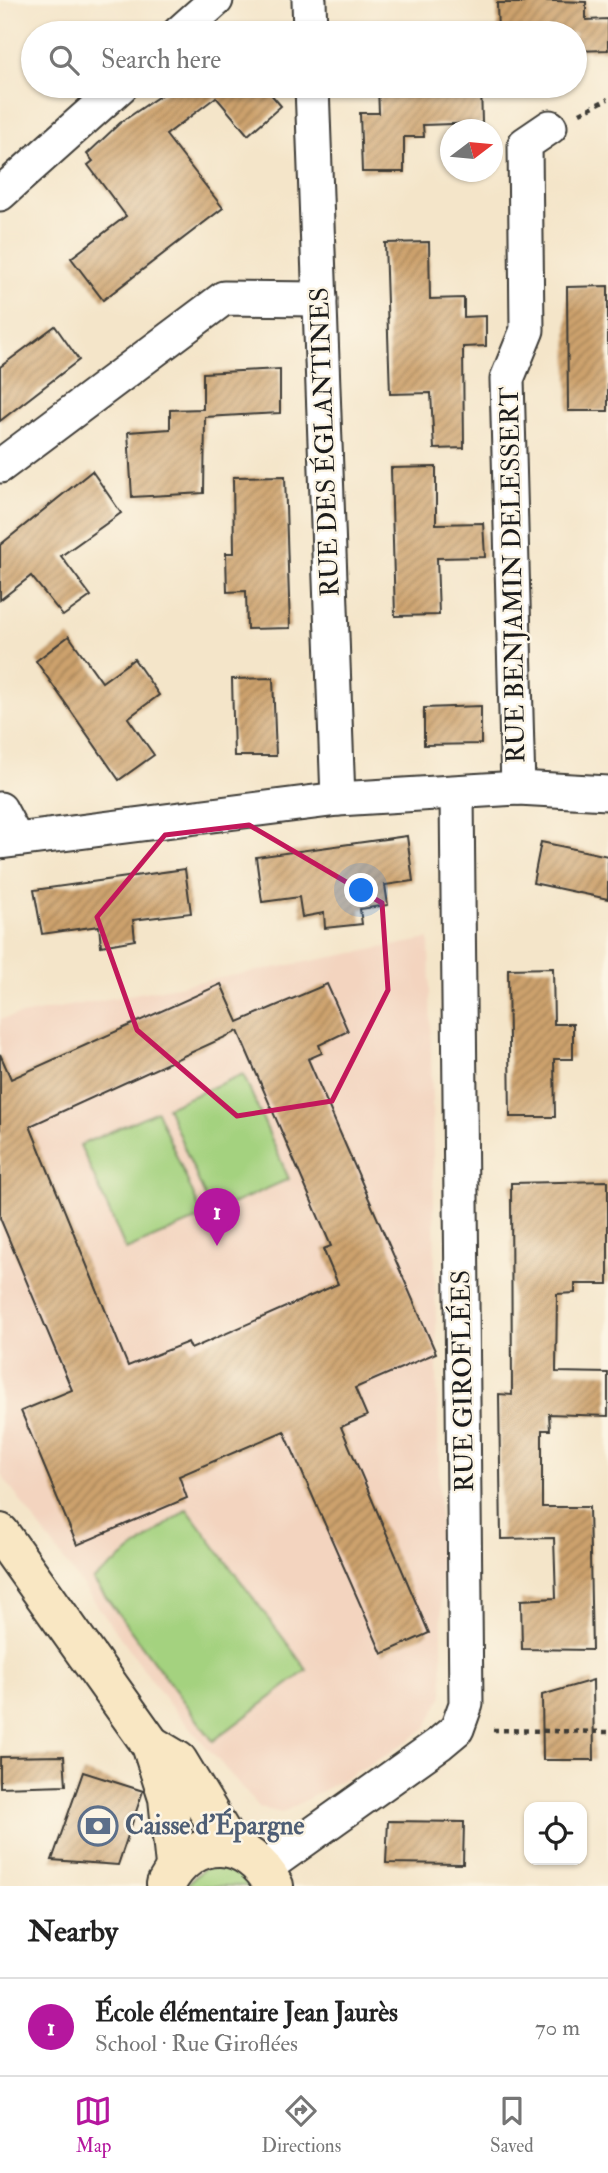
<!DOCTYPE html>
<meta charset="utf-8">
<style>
body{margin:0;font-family:"IM FELL Double Pica",serif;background:#f6f6f6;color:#222}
.controls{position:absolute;right:21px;bottom:21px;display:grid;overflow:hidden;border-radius:14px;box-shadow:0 2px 5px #0004}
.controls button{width:63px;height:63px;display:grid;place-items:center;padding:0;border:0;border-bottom:2px solid #e0e0e0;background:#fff;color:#222;font:35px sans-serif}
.compass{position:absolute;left:440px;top:119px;width:63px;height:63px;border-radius:50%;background:#fff;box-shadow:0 2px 5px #0004;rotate:74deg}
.you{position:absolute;left:362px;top:891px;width:24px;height:24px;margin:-18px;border:5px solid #fff;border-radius:50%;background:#1a73e8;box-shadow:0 0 0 10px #1a73e833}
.badge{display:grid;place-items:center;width:46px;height:46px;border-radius:50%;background:#b5179e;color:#fff;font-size:23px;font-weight:700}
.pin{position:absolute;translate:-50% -58px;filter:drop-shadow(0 2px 4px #0008)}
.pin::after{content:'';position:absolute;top:37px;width:24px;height:21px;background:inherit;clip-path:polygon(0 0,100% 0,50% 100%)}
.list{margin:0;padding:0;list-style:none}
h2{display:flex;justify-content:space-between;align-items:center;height:91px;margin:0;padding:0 28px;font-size:30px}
h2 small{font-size:23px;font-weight:400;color:#767676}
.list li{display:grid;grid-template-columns:46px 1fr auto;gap:21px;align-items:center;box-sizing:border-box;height:98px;padding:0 28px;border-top:2px solid #e0e0e0}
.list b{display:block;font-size:26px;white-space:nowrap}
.list p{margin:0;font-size:23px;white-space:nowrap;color:#767676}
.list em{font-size:23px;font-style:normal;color:#767676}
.icon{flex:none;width:38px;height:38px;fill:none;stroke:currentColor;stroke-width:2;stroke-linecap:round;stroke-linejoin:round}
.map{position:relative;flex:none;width:608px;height:1886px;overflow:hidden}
.search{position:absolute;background:#fff;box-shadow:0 2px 5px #0004;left:21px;right:21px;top:21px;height:77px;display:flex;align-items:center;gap:18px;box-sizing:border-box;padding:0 24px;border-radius:38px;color:#767676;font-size:26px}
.sheet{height:189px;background:#fff}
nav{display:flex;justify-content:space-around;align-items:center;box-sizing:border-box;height:98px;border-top:2px solid #e0e0e0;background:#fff;font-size:19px;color:#767676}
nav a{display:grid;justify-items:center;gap:4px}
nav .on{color:#b5179e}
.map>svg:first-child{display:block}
</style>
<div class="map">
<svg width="608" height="1886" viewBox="0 0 608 1886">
<defs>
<pattern id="building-hatch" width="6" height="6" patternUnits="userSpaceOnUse" patternTransform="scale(1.75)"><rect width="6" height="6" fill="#cda26d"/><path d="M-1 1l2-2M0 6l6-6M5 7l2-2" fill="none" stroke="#a68359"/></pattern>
</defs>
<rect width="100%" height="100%" fill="#fcf5e5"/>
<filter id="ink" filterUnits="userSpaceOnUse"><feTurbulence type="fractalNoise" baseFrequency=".0143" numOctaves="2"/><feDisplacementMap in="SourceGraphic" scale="14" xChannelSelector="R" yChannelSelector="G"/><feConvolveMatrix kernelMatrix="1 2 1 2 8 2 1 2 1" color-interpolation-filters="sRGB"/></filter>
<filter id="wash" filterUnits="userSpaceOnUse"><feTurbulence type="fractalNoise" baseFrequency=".00686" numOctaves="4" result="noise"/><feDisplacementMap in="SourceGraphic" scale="28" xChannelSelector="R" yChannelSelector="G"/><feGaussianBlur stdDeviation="1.57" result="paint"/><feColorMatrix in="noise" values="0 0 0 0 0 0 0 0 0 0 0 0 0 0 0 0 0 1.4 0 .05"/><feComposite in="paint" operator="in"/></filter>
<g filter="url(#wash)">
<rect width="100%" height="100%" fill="#f4e5c9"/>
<path fill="#f3d4bf" d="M429,939l14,756 -17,33 -39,27 -105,58 -22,-5 -91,-104 -169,-231v-454z"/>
<g fill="#a4d27f" stroke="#60774e" stroke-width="2">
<path d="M243,1074l46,105 -77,34 -45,-106z"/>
<path d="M157,1111l46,106 -77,33 -46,-105z"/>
<path d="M187,1509l120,161 -94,71 -120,-161z"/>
<path d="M217,1866l23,8 11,12h-66l20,-18z"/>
</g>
<g id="blocks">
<g fill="url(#building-hatch)" fill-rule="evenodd">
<path d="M523,0l63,2v18l22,-1v31l-33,1v-18h-77l-1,-30h26z"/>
<path d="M174,86h90l17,20 -33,29 -32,-38 -50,38 57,73 -120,92 -32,-42 55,-42 -38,-51 5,-4 -6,-7 33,-31z"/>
<path d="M378,86h103l1,37 -59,2 1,12h-20v35h-42l-2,-59h19z"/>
<path d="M429,242l1,57 34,-1v19l22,-1v30l-23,1 1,101 -30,1 -3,-56 -41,1 -5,-151z"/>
<path d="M608,286v125h-40l-1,-124z"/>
<path d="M55,326l24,34 -79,61v-54z"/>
<path d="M280,369v44l-75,4 -1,76 -72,4 -4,-65 42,-3v-19l33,-1v-36z"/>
<path d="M436,467v57l47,-1 2,34 -48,1 2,57 -44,1 -4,-148z"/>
<path d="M92,471l29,42 -60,43 30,40 -28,20 -32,-40 -31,24v-55z"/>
<path d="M285,476l5,152 -43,1 -1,-38 -19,1 -1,-39h8l-1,-76z"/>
<path d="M69,636l33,46 32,-23 25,36 -31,23 26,37 -35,25 -83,-119z"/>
<path d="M273,678l3,78h-42l-2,-77z"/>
<path d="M481,706v38l-57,1v-37z"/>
<path d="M407,836l6,45 -28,4 3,20 -28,4 2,15 -37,4 -1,-15 -22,4 -3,-20 -37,5 -6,-45z"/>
<path d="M541,842l67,14v43l-75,-16z"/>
<path d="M185,869l6,44 -58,7 2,20 -34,6 -2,-20 -57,8 -8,-44z"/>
<path d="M553,968l1,56h19v35h-19l1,58h-45l-2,-148z"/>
<path d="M221,984l17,38 89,-38 21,47 -29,14 3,8 -14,6 128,294 -81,35 12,28 -26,11 88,206 -47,21 -98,-223 -105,45 8,22 -110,47 -56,-134 51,-21 -72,-172v-164l11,25zM238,1031l93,215 -8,3 15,35 -147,65 -3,-7 -60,24 -98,-240z"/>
<path d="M608,1181v103h-33v9l-18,1 -1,78 52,1v43l-59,-2 1,16h-8v77h47l3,143 -70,-1 -1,-49 35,-2 -2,-60 -53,1 -2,-145 13,1 -1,-212z"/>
<path d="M593,1680l1,80h-51l-1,-65z"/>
<path d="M64,1756l2,29 -66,2v-30z"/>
<path d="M83,1772l60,19 -25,74 -66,-5z"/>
<path d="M388,1821l76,1 -1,42 -77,-1z"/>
</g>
</g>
</g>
<g filter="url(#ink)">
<use href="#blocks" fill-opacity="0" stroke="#3c3a36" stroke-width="2"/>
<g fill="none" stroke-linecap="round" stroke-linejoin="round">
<g stroke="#3c3a36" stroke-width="37">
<g id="street">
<path d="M309,0l1,33"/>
<path d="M179,33l37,-33"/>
<path d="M312,86l26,713"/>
<path d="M0,194l121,-108"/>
<path d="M0,466l224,-168 96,1"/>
<path d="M518,788l-11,-409 20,-49 -2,-186 25,-17"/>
<path d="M0,809l16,30"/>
<path d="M0,842l338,-43 180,-11 90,5"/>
<path d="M265,1868l174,-124 18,-15 9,-25 -9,-910"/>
</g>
</g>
<g stroke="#3c3a36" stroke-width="42">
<g id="secondary">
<path d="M0,1533l151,212 17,53 7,68"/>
<path d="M153,1746l25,15 52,86"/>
<path d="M166,1884c27,-51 82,-48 108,2"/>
</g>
</g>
<g stroke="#3c3a36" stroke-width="4.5" stroke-dasharray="5 5" stroke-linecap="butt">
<path d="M580,113l28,-14"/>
<path d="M493,1730l115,2"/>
</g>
<use href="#street" stroke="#fff" stroke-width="33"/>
<use href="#secondary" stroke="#f9e7c3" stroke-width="38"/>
</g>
</g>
<path fill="none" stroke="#c2185b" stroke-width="5" stroke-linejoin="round" d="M249,825l133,78 6,87 -56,111 -95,15 -100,-86 -40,-113 68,-82z"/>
<defs>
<g id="bank-ring" transform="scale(2.0125)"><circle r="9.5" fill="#fcf5e5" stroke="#5c6f8a" stroke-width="1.5"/><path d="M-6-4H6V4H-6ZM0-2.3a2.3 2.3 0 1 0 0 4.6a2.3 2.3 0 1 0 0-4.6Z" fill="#5c6f8a"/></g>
</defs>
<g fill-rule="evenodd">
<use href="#bank-ring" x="98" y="1826"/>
</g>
<g text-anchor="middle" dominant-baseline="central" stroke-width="5" stroke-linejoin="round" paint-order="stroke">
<g font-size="26" fill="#1c1c1c" stroke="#fcf5e5">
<text transform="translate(325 442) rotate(-92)">RUE DES ÉGLANTINES</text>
<text transform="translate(513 575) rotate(-91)">RUE BENJAMIN DELESSERT</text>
<text transform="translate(463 1381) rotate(-91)">RUE GIROFLÉES</text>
</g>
<g font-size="26" font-weight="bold" fill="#4e5e75" stroke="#fcf5e5" text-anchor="start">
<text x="125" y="1826">Caisse d'Épargne</text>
</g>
</g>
</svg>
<div class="controls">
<button><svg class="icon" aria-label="locate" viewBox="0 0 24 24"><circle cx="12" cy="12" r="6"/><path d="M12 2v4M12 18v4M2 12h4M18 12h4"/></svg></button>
</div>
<svg class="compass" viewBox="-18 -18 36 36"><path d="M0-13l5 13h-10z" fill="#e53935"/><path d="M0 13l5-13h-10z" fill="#767676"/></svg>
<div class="you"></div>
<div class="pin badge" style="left:217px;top:1246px">1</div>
<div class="search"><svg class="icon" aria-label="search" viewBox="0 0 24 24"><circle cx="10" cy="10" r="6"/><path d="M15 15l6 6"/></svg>Search here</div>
</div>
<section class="sheet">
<h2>Nearby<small></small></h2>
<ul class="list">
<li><span class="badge">1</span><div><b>École élémentaire Jean Jaurès</b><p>School · Rue Giroflées</p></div><em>70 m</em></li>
</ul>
</section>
<nav>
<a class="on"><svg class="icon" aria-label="map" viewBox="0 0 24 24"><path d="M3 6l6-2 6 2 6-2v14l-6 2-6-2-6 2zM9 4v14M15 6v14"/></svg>Map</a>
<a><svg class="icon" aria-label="directions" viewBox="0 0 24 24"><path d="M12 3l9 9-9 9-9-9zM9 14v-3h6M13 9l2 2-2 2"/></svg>Directions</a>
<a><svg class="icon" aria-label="saved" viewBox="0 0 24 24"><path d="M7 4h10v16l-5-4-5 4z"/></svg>Saved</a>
</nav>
